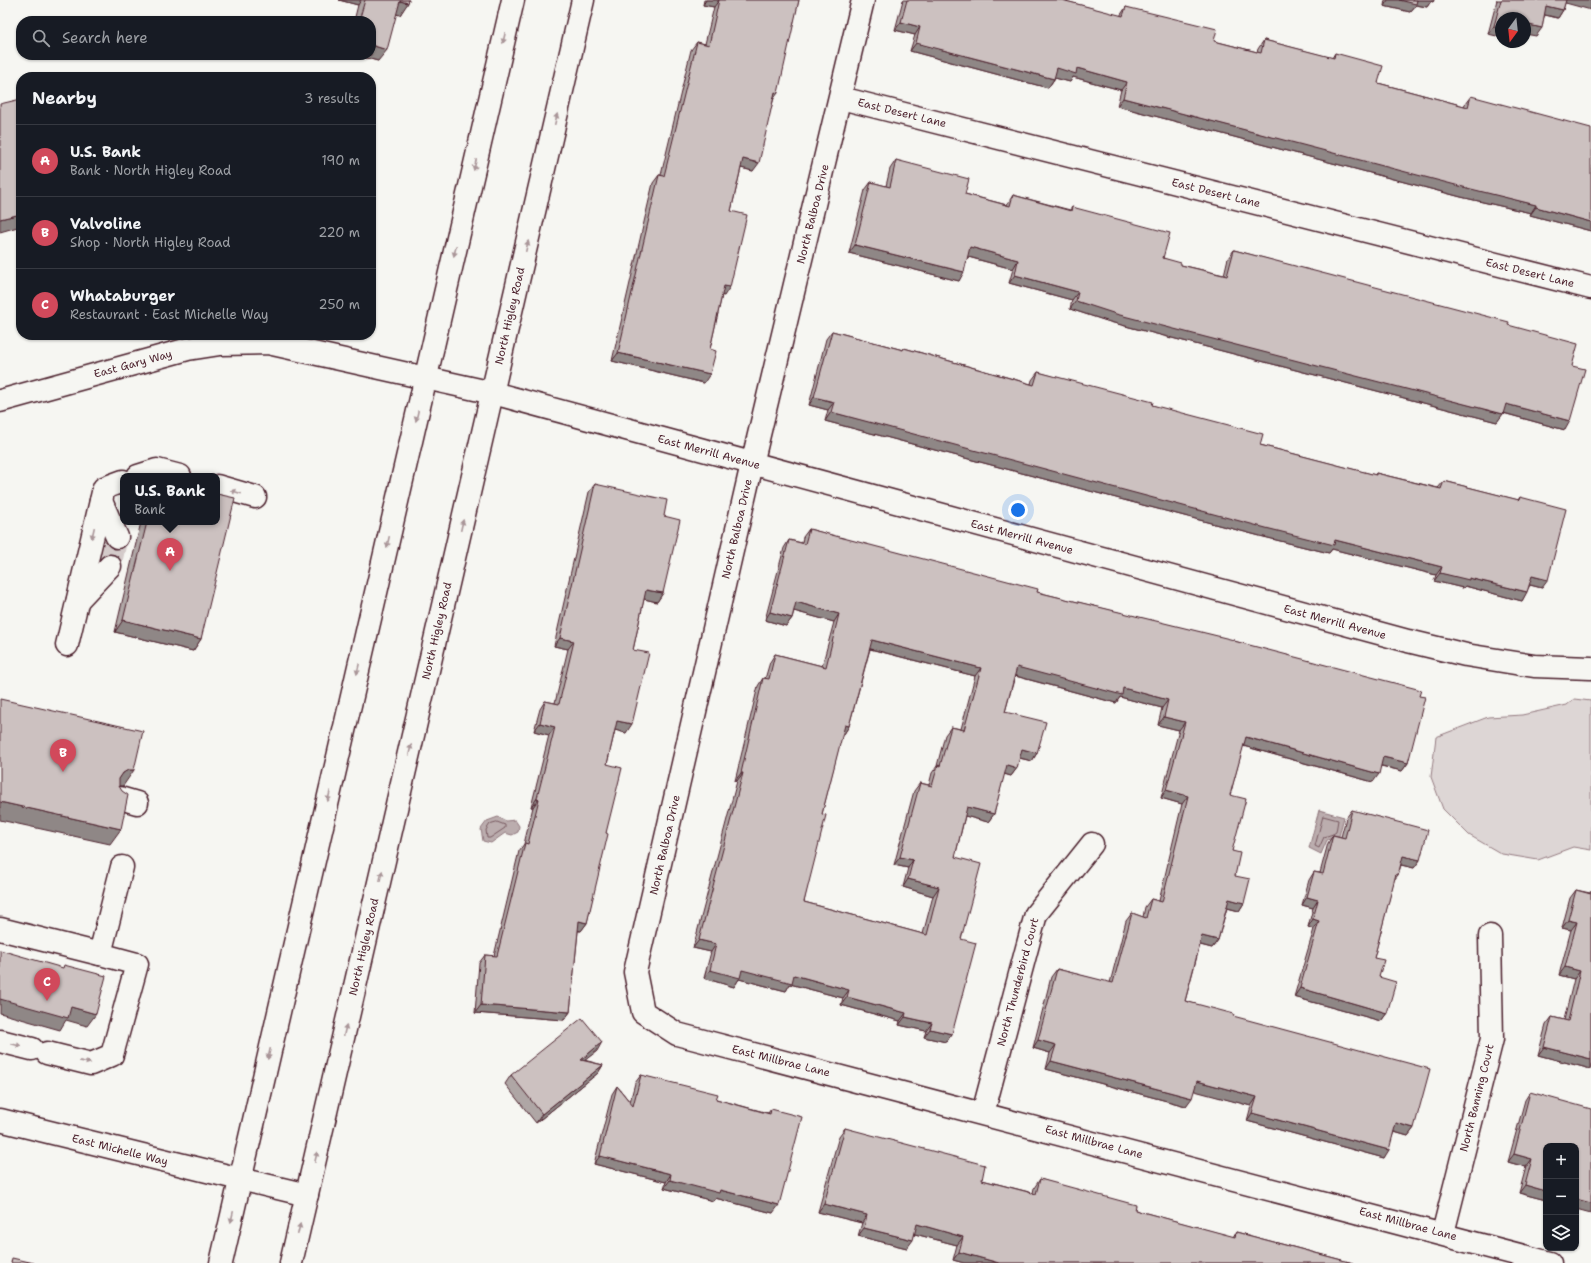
<!DOCTYPE html>
<meta charset="utf-8">
<style>
body{margin:0;font-family:"Shantell Sans",sans-serif;background:#242831;color:#f1f3f6}
.controls{position:absolute;right:12px;bottom:12px;display:grid;overflow:hidden;border-radius:8px;box-shadow:0 1px 3px #0004}
.controls button{width:36px;height:36px;display:grid;place-items:center;padding:0;border:0;border-bottom:1px solid #363941;background:#171b24;color:#f1f3f6;font:20px sans-serif}
.compass{position:absolute;left:1495px;top:12px;width:36px;height:36px;border-radius:50%;background:#171b24;box-shadow:0 1px 3px #0004;rotate:195deg}
.you{position:absolute;left:1018px;top:510px;width:14px;height:14px;margin:-10px;border:3px solid #fff;border-radius:50%;background:#1a73e8;box-shadow:0 0 0 6px #1a73e833}
.badge{display:grid;place-items:center;width:26px;height:26px;border-radius:50%;background:#d1495b;color:#fff;font-size:13px;font-weight:700}
.pin{position:absolute;translate:-50% -33px;filter:drop-shadow(0 1px 2px #0008)}
.pin::after{content:'';position:absolute;top:21px;width:14px;height:12px;background:inherit;clip-path:polygon(0 0,100% 0,50% 100%)}
.popup{position:absolute;left:120px;top:473px;width:100px;height:52px;box-sizing:border-box;display:grid;place-content:center;border-radius:8px;background:#171b24;filter:drop-shadow(0 1px 3px #0005);font-size:13px;white-space:nowrap;color:#9ea1a6}
.popup b{font-size:15px;color:#f1f3f6}
.popup::after{content:'';position:absolute;left:50%;top:100%;margin-left:-8px;border:8px solid transparent;border-top-color:#171b24}
.list{margin:0;padding:0;list-style:none}
h2{display:flex;justify-content:space-between;align-items:center;height:52px;margin:0;padding:0 16px;font-size:17px}
h2 small{font-size:13px;font-weight:400;color:#9ea1a6}
.list li{display:grid;grid-template-columns:26px 1fr auto;gap:12px;align-items:center;box-sizing:border-box;height:72px;padding:0 16px;border-top:1px solid #363941}
.list b{display:block;font-size:15px;white-space:nowrap}
.list p{margin:0;font-size:13px;white-space:nowrap;color:#9ea1a6}
.list em{font-size:13px;font-style:normal;color:#9ea1a6}
.icon{flex:none;width:22px;height:22px;fill:none;stroke:currentColor;stroke-width:2;stroke-linecap:round;stroke-linejoin:round}
.map{position:relative;flex:none;width:1591px;height:1263px;overflow:hidden}
.search{position:absolute;background:#171b24;box-shadow:0 1px 3px #0004;left:16px;top:16px;width:360px;height:44px;display:flex;align-items:center;gap:10px;box-sizing:border-box;padding:0 14px;border-radius:16px;color:#9ea1a6;font-size:15px}
.panel{position:absolute;background:#171b24;box-shadow:0 1px 3px #0004;left:16px;top:72px;width:360px;height:268px;border-radius:16px}
.map>svg:first-child{display:block}
</style>
<div class="map">
<svg width="1591" height="1263" viewBox="0 0 1591 1263">
<rect width="100%" height="100%" fill="#f6f6f2"/>
<filter id="ink" filterUnits="userSpaceOnUse"><feTurbulence type="fractalNoise" baseFrequency=".025" numOctaves="2"/><feDisplacementMap in="SourceGraphic" scale="8" xChannelSelector="R" yChannelSelector="G"/><feConvolveMatrix kernelMatrix="1 2 1 2 8 2 1 2 1" color-interpolation-filters="sRGB"/></filter>
<g filter="url(#ink)">
<path fill="#ddd6d5" stroke="#947a80" d="M1574,699l17,2v149l-18,-3 -35,13 -36,-6 -33,-19 -26,-26 -12,-32 5,-40 52,-20 34,-2 45,-10z"/>
<g fill="#bbadae" stroke="#8e747a">
<path d="M1319,810l25,7 -5,19 -12,4 -6,14 -12,-6z"/>
<path d="M498,817l8,4 9,-1 4,6 -1,6 -6,3 -7,-2 -14,10 -8,-2 -2,-12 6,-8z"/>
</g>
<g fill="none" stroke-linecap="round" stroke-linejoin="round">
<g stroke="#77585f" stroke-width="1">
<path d="M497,822l8,3v3l-15,10h-3l-1,-8 4,-6z"/>
<path d="M1333,834l-9,3 -5,11 -4,-2 8,-30 15,4 -2,12 -3,2"/>
</g>
<path stroke="#d4cbca" stroke-width="22" stroke-dasharray="22 11" stroke-linecap="butt" d="M110,566l7,-29"/>
<g stroke="#4a1f2b" stroke-width="25">
<g id="minor">
<path d="M863,0l-111,464 -117,508 8,40 34,22 873,229"/>
<path d="M841,98l750,190"/>
<path d="M0,401l188,-52 32,-5 48,-1 225,50 915,248 58,14 68,11 57,2"/>
<path d="M138,476l19,-6 23,6"/>
<path d="M217,486l38,11"/>
<path d="M101,501l16,36"/>
<path d="M78,600l32,-34"/>
<path d="M67,645l37,-157 19,-7"/>
<path d="M120,798l17,5"/>
<path d="M0,929l100,25 22,-87"/>
<path d="M0,1041l32,8"/>
<path d="M47,1053l44,11 21,-9 25,-91 -37,-10"/>
<path d="M983,1113l53,-199 56,-70"/>
<path d="M0,1120l240,59"/>
<path d="M1443,1233l49,-194 -2,-103"/>
</g>
</g>
<g stroke="#4a1f2b" stroke-width="25">
<g id="major">
<path d="M240,1179l67,16"/>
<path d="M221,1263l292,-1263"/>
<path d="M291,1263l292,-1263"/>
</g>
</g>
<use href="#minor" stroke="#f6f6f2" stroke-width="22"/>
<use href="#major" stroke="#f6f6f2" stroke-width="22"/>
</g>
<g fill="#afa6a5" stroke="#4a1f2b" fill-rule="evenodd">
<path d="M339,0h70l-9,15 -4,-1 -18,47 -23,-6h16v-34h-17l4,-16z"/>
<path d="M704,0h95l-25,98 -21,73 -12,-3 -10,43 -7,85 -2,-1 -12,54 -6,34 -92,-22 41,-178 6,-8h2l30,-125 6,-8 8,2 9,-37 -11,-2z"/>
<path d="M903,0h159l58,16 6,-9 88,34 43,11 1,-3 6,-9 68,18 3,-5 43,30 86,23 1,-2 6,-8 120,135 -61,-16 1,-2 -70,-16 -344,-91 4,-16 -48,-13 -3,5 -15,-4 -7,10 -138,-37 5,-16 -20,-5z"/>
<path d="M1385,0h49l-1,2 -2,-1 -4,6 -11,-2 -6,7 -26,-6z"/>
<path d="M1496,0h95l-26,3 -2,7 -5,8 -13,-3 -9,21 -11,-18 -37,16 9,-34z"/>
<path d="M896,160l69,34 42,11 1,-2 5,-8 57,15 2,-3 91,51 18,7 43,10 4,-17 6,-8 274,75 64,41 -7,64 -62,-17 -6,9 -387,-100 -40,-13 2,-9 -63,-17 4,-14 -45,-12 -9,24 -110,-28 16,-63 6,-8 15,4 4,-17z"/>
<path d="M832,331l71,19 1,-2 127,36 1,-4 6,-8 114,33 108,40 115,30 1,-2 62,15 6,-7 74,19 2,-3 22,91 -12,-3 -8,16 -57,-15 -2,2 -29,-7 2,-6 -104,-26 -3,4 -69,-17 -435,-115 3,-11 -19,-5 17,-66z"/>
<path d="M595,484l69,32 -1,77 -6,9 -13,-3 -11,51 -7,83 -11,-3 -8,34 -1,69 -19,90 -6,8h-3l-8,81 -6,8 -89,-7 4,-50 6,-8 9,1 25,-105 5,-7 9,-37h-2l18,-72 -15,-4 6,-22 5,-8 10,2 13,-54 -14,-3 35,-154z"/>
<path d="M141,522h76l-16,117 -8,12 -78,-19z"/>
<path d="M809,529l228,63 197,49 185,55 -11,67 -6,8 -21,-5 -8,16 -130,-36 -13,49 2,56 3,25 9,27 -5,8 -12,-3 -9,32 -6,8 -12,-3 -15,56 48,15 181,112 -6,8 -14,-4 -10,26 -137,-37 4,-15 -57,-16 -8,16 -140,-37 4,-16 -17,-5 18,-71 6,-8 53,14 16,-62 6,-8 11,4 2,-10 6,-8 8,2 23,-97 -21,-6 18,-68 -21,-5 4,-17 -42,-11 -4,6 -101,-27 -10,36 32,41 -5,8 -13,-3 -2,10 -6,8 -7,-2 -10,40 -6,8 -23,-6 -10,41 6,82 -9,95 -6,8 -22,-5 2,-6 -27,-6 1,-4 -59,-16 2,-7 -53,-14 -4,7 -47,-12 -5,8 -30,-9 7,-26 -18,-4 44,-167h-2l23,-95 5,-8 2,1 5,-17 5,-8 47,12 12,-44 -40,-11 -2,7 -6,8 -21,-6 19,-72 5,-8 13,3 1,-6zM870,649l105,27 -14,53 -10,-2 -6,8 -8,31 -5,7 -3,12 -9,-2 -6,8 -20,74 14,3 -5,19 30,9 -10,38 -119,-32 18,-88 20,-80h2l5,-8z"/>
<path d="M1352,810l68,50 -6,8 -13,-3 -3,10 -4,5 -20,78 5,19 8,36 -6,8 -87,-24 20,-68 -6,-2 5,-19 -11,-3 7,-25 5,-8 6,1 8,-30 5,-8 8,2 5,-19z"/>
<path d="M1576,890l14,3 1,-2v178l-53,-14 8,-30 6,-8 12,3 10,-41 -15,-4 12,-45 -9,-2 8,-30z"/>
<path d="M597,1051l-13,9 19,5 -5,8 -62,50 -31,-39 6,-9z"/>
<path d="M641,1075l75,24 52,14 3,-4 2,104 -58,-15 -2,3 -49,-13 2,-6 -72,-18 18,-70 5,-8 13,16 5,-19z"/>
<path d="M1530,1092l16,108 -27,-7 7,-26 -18,-5 17,-62z"/>
<path d="M845,1128l137,52 51,13 1,-5 6,-9 95,31 98,27 3,-5 117,31h-389l-11,-3 4,-15 -42,-11 -8,14 -49,-12 4,-13 -44,-11 21,-76z"/>
</g>
<g fill="#8f8786" stroke="#4a1f2b">
<path d="M339,0h22l-3,5z"/>
<path d="M706,0h13l-5,7 -11,-2z"/>
<path d="M1388,0h46l-1,2 -2,-1 -4,6 -11,-2 -6,7 -26,-6z"/>
<path d="M1563,0h28v10l-29,-8z"/>
<path d="M400,1l8,2 -8,12 -8,-2z"/>
<path d="M1546,6l17,4 -5,8 -17,-4z"/>
<path d="M901,22l19,5 -5,8 -20,-5z"/>
<path d="M1525,24l17,4 -6,8 -11,-2z"/>
<path d="M1494,26l7,2v9l-13,-3z"/>
<path d="M916,43l138,36 -6,9 -138,-37z"/>
<path d="M371,45l16,5 -9,11 -23,-6h16z"/>
<path d="M1057,68h20l50,14 -6,8 -48,-13 -3,5 -19,-5z"/>
<path d="M775,92l3,1 -6,8z"/>
<path d="M1123,98l413,107 -5,8 -70,-16 -344,-91z"/>
<path d="M743,159l16,4 -6,8 -16,-4z"/>
<path d="M1536,207l55,15v9l-61,-16z"/>
<path d="M21,214v12l-21,6v-13z"/>
<path d="M855,245l109,27 -5,9 -110,-28z"/>
<path d="M970,247l48,13 -5,9 -48,-13z"/>
<path d="M1015,275l63,17 -6,8 -63,-17z"/>
<path d="M724,286l6,1 -6,9 -5,-2z"/>
<path d="M1076,301l427,113 -6,8 -387,-100 -40,-13z"/>
<path d="M618,353l92,21 -6,9 -92,-22z"/>
<path d="M814,397l20,5 -6,8 -19,-5z"/>
<path d="M1506,404l64,17 -5,9 -65,-18z"/>
<path d="M831,412l504,128 107,27 -6,8 -104,-26 -3,4 -69,-17 -435,-115z"/>
<path d="M1440,573l29,5 58,14 -5,9 -57,-15 -2,2 -29,-7z"/>
<path d="M1532,576l16,4 -6,8 -16,-4z"/>
<path d="M646,590l17,3 -6,9 -17,-4z"/>
<path d="M796,602l43,12 -5,8 -44,-12z"/>
<path d="M770,612l22,6 -6,8 -21,-6z"/>
<path d="M123,620l78,19 -8,12 -78,-19z"/>
<path d="M560,638l14,3 -6,8 -14,-3z"/>
<path d="M872,640l109,28 -6,8 -108,-28z"/>
<path d="M1017,667l106,21 45,12 -6,8 -42,-11 -4,6 -104,-28z"/>
<path d="M1164,717l21,5 -6,8 -21,-5z"/>
<path d="M617,721l15,3 -6,9 -15,-4z"/>
<path d="M540,723l15,4 -6,8 -15,-4z"/>
<path d="M845,725l4,1 -5,8 -5,-1z"/>
<path d="M1246,737l133,37 -6,8 -133,-37z"/>
<path d="M1022,749l15,4 -5,8 -16,-4z"/>
<path d="M1383,757l25,6 -6,8 -24,-6z"/>
<path d="M1007,765l10,3 -6,8 -10,-3z"/>
<path d="M128,770h6l-11,16h-6l-5,3 11,-16z"/>
<path d="M741,773h2l-6,8h-2z"/>
<path d="M1166,790l22,6 -6,8 -21,-6z"/>
<path d="M537,798l2,1 -6,8h-2z"/>
<path d="M0,802l121,27 -11,15 -110,-24z"/>
<path d="M967,807l27,7 -6,8 -27,-7z"/>
<path d="M1403,856l17,4 -6,8 -17,-4z"/>
<path d="M900,857l13,3 -5,8 -14,-3z"/>
<path d="M908,879l31,8 -6,9 -30,-9z"/>
<path d="M1307,897l11,3 -5,8 -11,-3z"/>
<path d="M1229,899l15,4 -5,8 -15,-4z"/>
<path d="M1313,919l6,2 -5,8 -6,-2z"/>
<path d="M1568,920l9,2 -6,8 -9,-2z"/>
<path d="M579,921l8,2 -6,8 -8,-2z"/>
<path d="M1202,936l16,4 -6,8 -15,-4z"/>
<path d="M699,940l17,4 -5,8 -18,-4z"/>
<path d="M1565,967l15,4 -6,8 -15,-4z"/>
<path d="M710,970h32l52,5 55,15 -6,8 -53,-14 -4,7 -47,-12 -5,8 -30,-9z"/>
<path d="M1300,988l87,25 -6,8 -87,-24z"/>
<path d="M847,997l59,16 -6,8 -59,-16z"/>
<path d="M0,999l71,8 25,7 -9,12 -21,-6 -6,10 -60,-17z"/>
<path d="M481,1005l89,7 -6,8 -89,-7z"/>
<path d="M905,1017l27,6 -6,8 -27,-6z"/>
<path d="M930,1029l22,5 -6,8 -22,-5z"/>
<path d="M1038,1040l18,5 -6,8 -17,-5z"/>
<path d="M602,1042l-5,9 -22,17 6,-8z"/>
<path d="M1544,1047l47,12v10l-53,-14z"/>
<path d="M1051,1061l141,37 -6,8 -140,-37z"/>
<path d="M603,1065l-5,8 -62,50 6,-9z"/>
<path d="M1197,1081l60,16 -6,9 -60,-16z"/>
<path d="M1252,1113l137,37 -5,8 -137,-37z"/>
<path d="M1396,1123l18,5 -6,8 -17,-5z"/>
<path d="M1514,1154l18,5 -6,8 -18,-5z"/>
<path d="M600,1156l71,18 -5,8 -72,-18z"/>
<path d="M670,1180l50,10 59,15 -6,8 -58,-15 -2,3 -49,-13z"/>
<path d="M1525,1185l21,6v9l-27,-7z"/>
<path d="M1576,1199l15,4v10l-15,-4z"/>
<path d="M824,1204l43,11 -5,8 -44,-11z"/>
<path d="M917,1224l46,13 -6,8 -46,-12z"/>
<path d="M864,1228l49,12 -6,8 -49,-12z"/>
<path d="M959,1252l40,11h-35l-11,-3z"/>
</g>
<g fill="#ccc1c0" stroke="#4a1f2b" fill-rule="evenodd">
<path d="M365,0h44l-1,3 -8,-2 -13,49 -16,-5v-24h-12z"/>
<path d="M719,0h80l-21,93 -3,-1 -16,71 -16,-4 -12,52 16,4 -17,72 -6,-1 -14,63 6,2 -6,23 -92,-21 41,-178 5,1 33,-134 12,3z"/>
<path d="M907,0h155l61,16 3,-9 91,22 -3,12 47,12 3,-13 70,18 1,-5 48,13 -5,17 90,24 3,-11 120,32v94l-55,-15v-2l-69,-17 -344,-90 4,-16 -50,-14 -1,6 -19,-6 -3,11 -138,-36 4,-16 -19,-5z"/>
<path d="M1399,0h18l-1,4z"/>
<path d="M1501,0h65l-3,10 -17,-4 -4,22 -17,-4v-6h-24v10l-7,-2z"/>
<path d="M21,99v115l-21,5v-115z"/>
<path d="M896,160l73,19 -4,15 45,12 3,-11 58,16 1,-4 98,26 -7,25 18,5v2l46,11 7,-26 275,72 -1,3 70,19 -6,22 13,3 -15,52 -64,-17 -3,10 -387,-100 -40,-13 2,-9 -63,-17 3,-15 -48,-13 -6,25 -109,-27 16,-63 19,5z"/>
<path d="M832,331l71,19 1,-2 130,37 4,-13 115,30 -1,3 111,29 -3,11 116,30v-2l65,16 3,-8 75,19 1,-3 46,12 -18,71 -16,-4 -5,16 -58,-14v2l-29,-7 2,-6 -107,-27 -1,5 -68,-17 -435,-116 3,-10 -20,-5z"/>
<path d="M595,484l72,16 -3,16 16,4 -17,73 -17,-3 -13,60 16,3 -17,71 -15,-3 -10,43 15,4 -16,65 2,1 -21,89 -8,-2 -9,91 -89,-7 4,-50 12,1 28,-113 3,1 11,-45 -2,-1 18,-71 -15,-4 5,-22 14,3 15,-63 -14,-3z"/>
<path d="M217,494l18,4 -34,141 -78,-19 24,-98h70z"/>
<path d="M809,529l229,60 -1,3 197,48v1l187,49 -2,6 6,1 -17,66 -25,-6 -4,17 -133,-37 -16,58 16,4 -14,52 8,2 -5,23 15,3 -6,24 -15,-4 -11,41 -16,-4 -17,65 49,13 -1,2 197,53 -16,59 -18,-5 -7,27 -137,-37 5,-16 -60,-16 -5,17 -141,-37 5,-16 -18,-5 19,-71 56,14 19,-70 14,5 5,-19 11,3 26,-106 -22,-6 19,-68 -21,-5 4,-17 -45,-12 -1,7 -105,-28 -12,45 41,10 -9,31 -15,-4 -5,19 -10,-3 -13,49 -27,-7 -12,50 26,7 -20,75 15,4 -24,91 -22,-5 2,-6 -27,-6 1,-4 -59,-16 2,-7 -55,-15 -2,8 -50,-13 -2,8 -30,-8 6,-26 -17,-4 44,-167h-2l22,-95 6,1 6,-25 51,13 13,-53 -43,-12 -4,16 -22,-6 19,-72 16,4zM872,640l109,28 -17,62 -13,-3 -11,39 -2,-1 -6,21 -12,-3 -20,74 13,3 -5,19 31,8 -12,48 -123,-33 22,-87 -4,-1 23,-89 4,1z"/>
<path d="M0,699l143,32 -9,39h-6l-5,3 -4,6v7l3,5 6,4 -7,34 -121,-27z"/>
<path d="M1352,810l76,20 -8,30 -17,-4 -5,19 -2,-1 -22,84 10,2 -5,17 17,5 -9,31 -87,-25 19,-67 -6,-2 5,-19 -11,-3 7,-25 9,2 10,-39 12,3z"/>
<path d="M1576,890l15,4v165l-47,-12 8,-30 16,4 12,-50 -15,-4 12,-45 -9,-2z"/>
<path d="M0,950l63,18 1,-3 42,11 -10,38 -25,-7 -3,11 -68,-19z"/>
<path d="M582,1018l20,24 -21,18 22,5 -61,49 -31,-39z"/>
<path d="M641,1075l77,19 -2,5 54,15 1,-5 31,8 -23,88 -59,-15 -1,3 -49,-13 1,-6 -71,-18 17,-70 16,20z"/>
<path d="M1530,1092l61,17v94l-15,-4v-53h-30v45l-21,-6 7,-26 -18,-5z"/>
<path d="M845,1128l140,37 -3,15 54,14 4,-15 96,26 -1,5 100,27 1,-5 117,31h-354l-40,-11 4,-15 -46,-13 -4,16 -49,-12 3,-13 -43,-11z"/>
<path d="M12,1258l22,5h-23z"/>
</g>
<defs><path id="oneway-solid" d="M-6-.8H1V-3.2L6.5 0L1 3.2V.8H-6Z"/></defs>
<g fill="#a99598">
<use href="#oneway-solid" transform="translate(504 38) rotate(103)"/>
<use href="#oneway-solid" transform="translate(556 119) rotate(-77)"/>
<use href="#oneway-solid" transform="translate(475 165) rotate(103)"/>
<use href="#oneway-solid" transform="translate(527 246) rotate(-77)"/>
<use href="#oneway-solid" transform="translate(455 251) rotate(103)"/>
<use href="#oneway-solid" transform="translate(417 416) rotate(103)"/>
<use href="#oneway-solid" transform="translate(236 492) rotate(-164)"/>
<use href="#oneway-solid" transform="translate(462 525) rotate(-77)"/>
<use href="#oneway-solid" transform="translate(93 533) rotate(103)"/>
<use href="#oneway-solid" transform="translate(388 542) rotate(103)"/>
<use href="#oneway-solid" transform="translate(358 669) rotate(103)"/>
<use href="#oneway-solid" transform="translate(410 750) rotate(-77)"/>
<use href="#oneway-solid" transform="translate(329 796) rotate(103)"/>
<use href="#oneway-solid" transform="translate(381 876) rotate(-77)"/>
<use href="#oneway-solid" transform="translate(345 1030) rotate(-77)"/>
<use href="#oneway-solid" transform="translate(16 1045) rotate(14)"/>
<use href="#oneway-solid" transform="translate(269 1054) rotate(103)"/>
<use href="#oneway-solid" transform="translate(85 1062) rotate(11)"/>
<use href="#oneway-solid" transform="translate(316 1157) rotate(-77)"/>
<use href="#oneway-solid" transform="translate(232 1217) rotate(103)"/>
<use href="#oneway-solid" transform="translate(299 1229) rotate(-77)"/>
</g>
</g>
<g text-anchor="middle" dominant-baseline="central" stroke-width="3.5" stroke-linejoin="round" paint-order="stroke">
<g font-size="11" fill="#4a1f2b" stroke="#f6f6f2">
<text transform="translate(902 113) rotate(14)">East Desert Lane</text>
<text transform="translate(1216 193) rotate(14)">East Desert Lane</text>
<text transform="translate(813 214) rotate(-76)">North Balboa Drive</text>
<text transform="translate(1530 273) rotate(14)">East Desert Lane</text>
<text transform="translate(510 316) rotate(-77)">North Higley Road</text>
<text transform="translate(133 364) rotate(-15)">East Gary Way</text>
<text transform="translate(709 452) rotate(15)">East Merrill Avenue</text>
<text transform="translate(737 529) rotate(-77)">North Balboa Drive</text>
<text transform="translate(1022 537) rotate(15)">East Merrill Avenue</text>
<text transform="translate(1335 622) rotate(15)">East Merrill Avenue</text>
<text transform="translate(437 631) rotate(-77)">North Higley Road</text>
<text transform="translate(665 845) rotate(-77)">North Balboa Drive</text>
<text transform="translate(364 947) rotate(-77)">North Higley Road</text>
<text transform="translate(1018 982) rotate(-75)">North Thunderbird Court</text>
<text transform="translate(781 1061) rotate(14)">East Millbrae Lane</text>
<text transform="translate(1477 1098) rotate(-76)">North Banning Court</text>
<text transform="translate(1094 1142) rotate(15)">East Millbrae Lane</text>
<text transform="translate(120 1150) rotate(14)">East Michelle Way</text>
<text transform="translate(1408 1224) rotate(15)">East Millbrae Lane</text>
</g>
</g>
</svg>
<div class="controls">
<button>+</button>
<button>−</button>
<button><svg class="icon" aria-label="layers" viewBox="0 0 24 24"><path d="M12 4l9 5-9 5-9-5zM3 14l9 5 9-5"/></svg></button>
</div>
<svg class="compass" viewBox="-18 -18 36 36"><path d="M0-13l5 13h-10z" fill="#e53935"/><path d="M0 13l5-13h-10z" fill="#9ea1a6"/></svg>
<div class="you"></div>
<div class="pin badge" style="left:170px;top:571px">A</div>
<div class="popup"><b>U.S. Bank</b>Bank</div>
<div class="pin badge" style="left:63px;top:772px">B</div>
<div class="pin badge" style="left:47px;top:1001px">C</div>
<div class="search"><svg class="icon" aria-label="search" viewBox="0 0 24 24"><circle cx="10" cy="10" r="6"/><path d="M15 15l6 6"/></svg>Search here</div>
<section class="panel">
<h2>Nearby<small>3 results</small></h2>
<ul class="list">
<li><span class="badge">A</span><div><b>U.S. Bank</b><p>Bank · North Higley Road</p></div><em>190 m</em></li>
<li><span class="badge">B</span><div><b>Valvoline</b><p>Shop · North Higley Road</p></div><em>220 m</em></li>
<li><span class="badge">C</span><div><b>Whataburger</b><p>Restaurant · East Michelle Way</p></div><em>250 m</em></li>
</ul>
</section>
</div>
